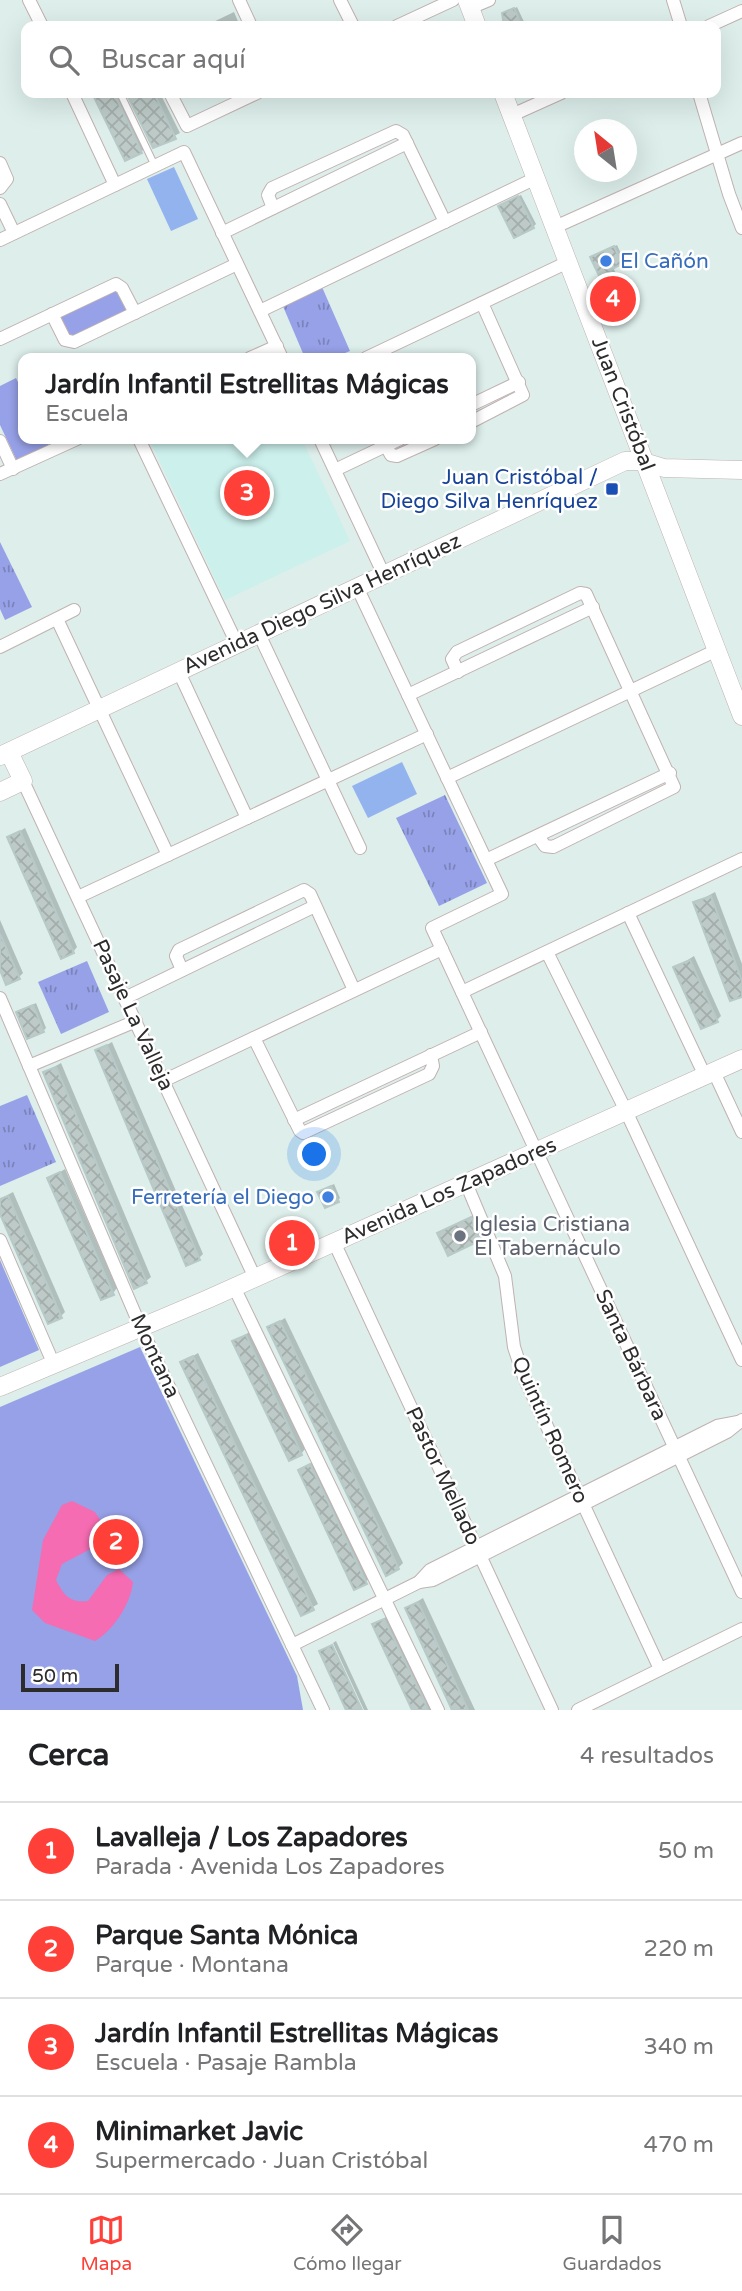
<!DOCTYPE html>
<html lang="es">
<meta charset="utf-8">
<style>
body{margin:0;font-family:"Varela Round",sans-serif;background:#f6f6f6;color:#202124}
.compass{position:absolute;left:574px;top:119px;width:63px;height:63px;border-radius:50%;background:#fff;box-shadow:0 7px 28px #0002;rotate:330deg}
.scale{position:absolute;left:21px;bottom:18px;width:98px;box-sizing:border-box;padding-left:7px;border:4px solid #2c2c2c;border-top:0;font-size:19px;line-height:24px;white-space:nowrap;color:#2c2c2c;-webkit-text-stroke:5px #fff;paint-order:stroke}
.you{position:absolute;left:315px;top:1155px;width:24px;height:24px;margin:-18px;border:5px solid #fff;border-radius:50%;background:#1a73e8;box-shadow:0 0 0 10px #1a73e833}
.badge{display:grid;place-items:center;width:46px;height:46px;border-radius:50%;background:#ff4039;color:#fff;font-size:23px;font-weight:700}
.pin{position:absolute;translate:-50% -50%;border:4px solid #fff;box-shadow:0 2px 7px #0006}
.popup{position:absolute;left:18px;top:353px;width:458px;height:91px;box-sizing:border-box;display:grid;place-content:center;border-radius:14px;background:#fff;filter:drop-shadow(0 2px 5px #0005);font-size:23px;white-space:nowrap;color:#757577}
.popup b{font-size:26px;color:#202124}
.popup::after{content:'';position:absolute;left:50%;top:100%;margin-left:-14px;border:14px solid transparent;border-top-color:#fff}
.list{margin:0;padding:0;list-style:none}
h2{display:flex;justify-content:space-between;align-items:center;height:91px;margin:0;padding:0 28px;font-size:30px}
h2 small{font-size:23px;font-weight:400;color:#757577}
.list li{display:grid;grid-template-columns:46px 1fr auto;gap:21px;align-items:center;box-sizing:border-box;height:98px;padding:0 28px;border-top:2px solid #e0e0e0}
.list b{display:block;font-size:26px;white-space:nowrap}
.list p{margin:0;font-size:23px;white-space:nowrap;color:#757577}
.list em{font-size:23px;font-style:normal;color:#757577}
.icon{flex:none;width:38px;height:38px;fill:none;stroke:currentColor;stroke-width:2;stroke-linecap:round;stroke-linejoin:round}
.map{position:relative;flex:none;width:742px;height:1710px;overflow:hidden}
.search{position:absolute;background:#fff;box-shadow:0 7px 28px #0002;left:21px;right:21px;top:21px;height:77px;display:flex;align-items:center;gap:18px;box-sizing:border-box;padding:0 24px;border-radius:14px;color:#757577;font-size:26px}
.sheet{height:483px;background:#fff}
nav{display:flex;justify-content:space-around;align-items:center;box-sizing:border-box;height:98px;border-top:2px solid #e0e0e0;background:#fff;font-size:19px;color:#757577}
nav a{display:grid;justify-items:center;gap:4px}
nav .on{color:#ff4039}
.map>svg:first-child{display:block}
</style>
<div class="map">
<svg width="742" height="1710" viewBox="0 0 742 1710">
<defs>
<pattern id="grass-tufts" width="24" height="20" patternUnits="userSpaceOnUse" patternTransform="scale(1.75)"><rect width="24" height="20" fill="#97a1e7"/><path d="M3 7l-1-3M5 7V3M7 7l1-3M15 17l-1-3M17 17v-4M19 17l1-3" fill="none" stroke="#7b83bb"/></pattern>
<pattern id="building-cross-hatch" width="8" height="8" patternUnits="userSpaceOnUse" patternTransform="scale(1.75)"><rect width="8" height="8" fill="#bdcac7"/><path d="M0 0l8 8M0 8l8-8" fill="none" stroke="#a3aeab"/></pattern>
</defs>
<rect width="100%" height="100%" fill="#ddeeeb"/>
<path fill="#ccf0ec" d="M149,439h153l48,102 -125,59z"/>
<g fill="url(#grass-tufts)">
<path d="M322,287l28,64 -17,7h-28l-23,-54z"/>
<path d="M0,542l32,65 -27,13 -5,-11z"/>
<path d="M445,795l42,88 -48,23 -43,-88z"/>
<path d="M87,961l22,51 -48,22 -23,-52z"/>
<path d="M27,1095l29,67 -56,24v-80z"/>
</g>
<g fill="#97a1e7">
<path d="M115,289l12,22 -53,27 -6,-2 -8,-16 3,-6z"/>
<path d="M16,378l7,15v46h22l4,7 -32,15 -17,-36v-39z"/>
<path d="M0,1260l39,90 -39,17z"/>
<path d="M140,1347l157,329 6,34h-303v-303z"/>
</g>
<g fill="#93b3ef">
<path d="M174,167l24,52 -27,12 -24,-52z"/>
<path d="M402,762l15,32 -49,24 -16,-32z"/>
</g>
<path fill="#f56cb2" d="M72,1501l23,11 10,15 -5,17 -38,20 -6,16c8,15 13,23 32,21l19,-26 12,-6 14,13c-2,21 -19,48 -38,59l-50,-18 -13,-13 11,-70 19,-35z"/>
<g fill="#0003">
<path d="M517,7l9,19h-18l-4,-12z"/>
<path d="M234,12l6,14h-35z"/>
<path d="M94,93h26l26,54 -5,5 -15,7z"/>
<path d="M128,93h32l20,40 -26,13z"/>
<path d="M521,195l15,29 -3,3 -30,-23z"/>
<path d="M617,245l7,15 -11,7 14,33 -3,3 -22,-8 6,-4 -13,-36z"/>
<path d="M25,828l52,119 -4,5 -64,-114z"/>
<path d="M715,892l27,72v31l-47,-92z"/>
<path d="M0,920l23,53 -4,4 -19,-11z"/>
<path d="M694,956l27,60 -4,4 -42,-52z"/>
<path d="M36,1003l10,25 -3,3 -25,-18z"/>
<path d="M112,1042l91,212 -5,5 -101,-208z"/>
<path d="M61,1063l90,214 -5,4 -101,-209z"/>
<path d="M65,1169l52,119 -4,5 -64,-114z"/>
<path d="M334,1184l6,14 -2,2 -16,-10z"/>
<path d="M13,1192l52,120 -4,4 -61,-107v-10z"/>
<path d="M476,1214l8,20 -4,5 -41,-5z"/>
<path d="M285,1318l118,245 -5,5 -129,-240z"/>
<path d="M251,1331l54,118 -4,5 -66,-113z"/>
<path d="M198,1353l120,251 -16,9 -120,-250z"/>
<path d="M315,1461l56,117 -16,10 -55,-118z"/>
<path d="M423,1598l52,112h-21l-47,-102z"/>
<path d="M389,1615l45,95h-20l-40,-85z"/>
<path d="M336,1641l32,69h-4l-31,-67z"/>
</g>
<g fill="url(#building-cross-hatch)" stroke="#b7cac7" stroke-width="2">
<path d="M514,8l8,18h-18l-2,-13z"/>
<path d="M92,93h22l28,60 -17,8z"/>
<path d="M126,93h28l22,46 -23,9z"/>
<path d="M518,196l16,32 -20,10 -16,-32z"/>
<path d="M614,246l8,18 -12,6 15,34 -17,8 -8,-17 7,-3 -17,-35z"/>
<path d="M20,831l54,122 -13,6 -54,-122z"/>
<path d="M711,896l31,85v16l-12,4 -37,-99z"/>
<path d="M0,934l20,45 -14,6 -6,-15z"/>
<path d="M690,960l28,62 -17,7 -28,-62z"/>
<path d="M33,1005l11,27 -17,7 -11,-27z"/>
<path d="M107,1045l93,215 -14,6 -91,-216z"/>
<path d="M56,1067l91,216 -13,6 -91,-217z"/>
<path d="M60,1172l54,123 -13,5 -54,-122z"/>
<path d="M331,1186l8,16 -14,6 -8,-16z"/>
<path d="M8,1196l54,122 -14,6 -48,-110v-15z"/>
<path d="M471,1217l10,23 -33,16 -11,-23z"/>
<path d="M280,1321l119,248 -13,7 -119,-249z"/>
<path d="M246,1335l56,120 -13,6 -57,-120z"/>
<path d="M193,1356l121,254 -13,6 -121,-254z"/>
<path d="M310,1464l57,120 -13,6 -56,-120z"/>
<path d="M418,1602l50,108h-16l-47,-102z"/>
<path d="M384,1619l39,79 5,12h-16l-40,-86z"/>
<path d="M332,1645l30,65h-16l-27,-59z"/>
</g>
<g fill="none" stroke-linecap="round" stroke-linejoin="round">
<g stroke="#c0b2b1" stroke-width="8">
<path id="lane" d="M120,93l35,73"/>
</g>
<g stroke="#c0b2b1" stroke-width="14">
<g id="street">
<path d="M29,0l13,26"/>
<path d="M239,0l12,26"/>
<path d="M340,0l13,26"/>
<path d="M673,0l8,26"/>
<path d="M470,8l19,-8"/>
<path d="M397,26l56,-26"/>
<path d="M709,26l33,-15"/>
<path d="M72,93l43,92"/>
<path d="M170,93l17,33 70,-33"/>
<path d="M699,93l30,101 13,34"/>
<path d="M512,115l49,-22"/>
<path d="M0,163l7,16 -7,9"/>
<path d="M0,204l14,29"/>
<path d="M273,208l-5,-13 4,-7 124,-57 7,4 42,87"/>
<path d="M555,227l187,-84"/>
<path d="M222,233l185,-90"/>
<path d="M0,240l184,-88 98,206"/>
<path d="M260,311l276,-133"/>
<path d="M52,314l13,26 9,2 163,-78"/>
<path d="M0,339l116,-55 6,4 13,25"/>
<path d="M250,358l27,-12"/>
<path d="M366,358l202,-96"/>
<path d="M471,405l48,-23"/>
<path d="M471,422l52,-27 -41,-92"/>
<path d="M139,439l98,205"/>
<path d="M320,439l64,136"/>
<path d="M0,441l13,28"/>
<path d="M386,446l5,9 6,1 38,-17"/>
<path d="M335,470l65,-31"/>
<path d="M0,474l77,-35"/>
<path d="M357,587l145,307 -70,34 310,664"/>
<path d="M57,619l111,236"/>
<path d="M259,634l101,214"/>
<path d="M0,647l74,-37"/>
<path d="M179,672l68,146"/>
<path d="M458,672l-6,-13 5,-7 123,-59 6,1 88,193 -121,60 -8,-1 -7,-10"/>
<path d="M408,695l185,-88"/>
<path d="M447,778l270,-128"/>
<path d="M23,781l232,497"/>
<path d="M486,860l184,-87"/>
<path d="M78,897l349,-163"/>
<path d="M628,913l77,163"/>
<path d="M547,952l79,159 116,249"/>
<path d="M182,970l-6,-14 3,-6 125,-60 6,4 44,96"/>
<path d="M462,992l280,-133"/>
<path d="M0,998l141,330 182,382"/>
<path d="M125,998l190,-92"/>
<path d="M254,1038l46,93 3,2 126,-59 4,-8 -2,-11"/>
<path d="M29,1066l107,-45"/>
<path d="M714,1072l28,60"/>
<path d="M163,1081l279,-132"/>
<path d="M294,1120l187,-88"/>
<path d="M466,1183l39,93 9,71 10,30 136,292"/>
<path d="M0,1240l54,125"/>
<path d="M334,1242l218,468"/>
<path d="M234,1287l204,423"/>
<path d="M419,1582l11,-12 287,-144 21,-4"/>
<path d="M292,1645l127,-63 14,-2 294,-148 15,-12"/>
<path d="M578,1710l164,-81"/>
</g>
</g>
<g stroke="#c0b2b1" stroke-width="19">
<g id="secondary">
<path d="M467,0l10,26"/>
<path d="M503,93l239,623"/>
<path d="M0,756l625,-295h16l23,7 78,2"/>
<path d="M0,792l23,-11 -14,-29"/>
<path d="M0,1387l208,-88 534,-240"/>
</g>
</g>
<use href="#lane" stroke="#fff" stroke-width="6"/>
<use href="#street" stroke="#fff" stroke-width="12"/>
<use href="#secondary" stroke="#fff" stroke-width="18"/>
</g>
<g fill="#3f7fe0" stroke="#fff" stroke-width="2.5">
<circle cx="606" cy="261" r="7"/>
<circle cx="328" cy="1197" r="7"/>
</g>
<rect fill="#1a4fb4" stroke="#fff" stroke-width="2.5" x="605" y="482" width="14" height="14" rx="3.5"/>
<circle fill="#6b7280" stroke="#fff" stroke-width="2.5" cx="460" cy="1236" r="7"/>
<g text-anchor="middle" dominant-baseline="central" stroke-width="5" stroke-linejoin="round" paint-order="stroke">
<g font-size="21" fill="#366cbe" stroke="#fff" text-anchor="start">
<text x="620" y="261">El Cañón</text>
<text x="314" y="1197" text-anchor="end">Ferretería el Diego</text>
</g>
<g font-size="21" fill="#2c2c2c" stroke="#fff">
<text transform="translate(623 404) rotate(69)">Juan Cristóbal</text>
<text transform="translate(322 604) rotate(-25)">Avenida Diego Silva Henríquez</text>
<text transform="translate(133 1015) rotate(65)">Pasaje La Valleja</text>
<text transform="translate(449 1191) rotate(-24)">Avenida Los Zapadores</text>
<text transform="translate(631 1355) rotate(65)">Santa Bárbara</text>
<text transform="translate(155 1356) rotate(65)">Montana</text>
<text transform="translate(550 1430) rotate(66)">Quintín Romero</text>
<text transform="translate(443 1476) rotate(65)">Pastor Mellado</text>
</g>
<g font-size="21" fill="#164399" stroke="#fff" text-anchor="end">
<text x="598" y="477">Juan Cristóbal /<tspan x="598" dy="24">Diego Silva Henríquez</tspan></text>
</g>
<g font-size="21" fill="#5b616d" stroke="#fff" text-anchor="start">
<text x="474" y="1224">Iglesia Cristiana<tspan x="474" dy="24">El Tabernáculo</tspan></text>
</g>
</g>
</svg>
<svg class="compass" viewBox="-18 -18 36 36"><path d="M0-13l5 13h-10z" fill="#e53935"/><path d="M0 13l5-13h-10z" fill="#757577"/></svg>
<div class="scale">50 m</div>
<div class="you"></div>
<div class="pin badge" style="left:292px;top:1243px">1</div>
<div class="pin badge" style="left:116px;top:1542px">2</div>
<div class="pin badge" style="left:247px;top:493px">3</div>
<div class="popup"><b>Jardín Infantil Estrellitas Mágicas</b>Escuela</div>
<div class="pin badge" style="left:613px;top:299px">4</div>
<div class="search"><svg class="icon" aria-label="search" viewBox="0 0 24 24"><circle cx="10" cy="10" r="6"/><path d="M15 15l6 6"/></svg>Buscar aquí</div>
</div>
<section class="sheet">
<h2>Cerca<small>4 resultados</small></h2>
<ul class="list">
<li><span class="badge">1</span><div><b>Lavalleja / Los Zapadores</b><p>Parada · Avenida Los Zapadores</p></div><em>50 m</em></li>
<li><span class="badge">2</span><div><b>Parque Santa Mónica</b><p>Parque · Montana</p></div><em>220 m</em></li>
<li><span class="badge">3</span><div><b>Jardín Infantil Estrellitas Mágicas</b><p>Escuela · Pasaje Rambla</p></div><em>340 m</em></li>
<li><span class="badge">4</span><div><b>Minimarket Javic</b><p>Supermercado · Juan Cristóbal</p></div><em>470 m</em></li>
</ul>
</section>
<nav>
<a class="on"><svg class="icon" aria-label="map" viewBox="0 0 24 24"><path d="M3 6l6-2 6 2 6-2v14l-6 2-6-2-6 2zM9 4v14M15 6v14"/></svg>Mapa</a>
<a><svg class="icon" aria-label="directions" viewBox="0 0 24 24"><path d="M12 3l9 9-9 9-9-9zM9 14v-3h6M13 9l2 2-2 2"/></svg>Cómo llegar</a>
<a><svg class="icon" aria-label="saved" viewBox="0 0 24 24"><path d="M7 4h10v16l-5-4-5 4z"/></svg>Guardados</a>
</nav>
